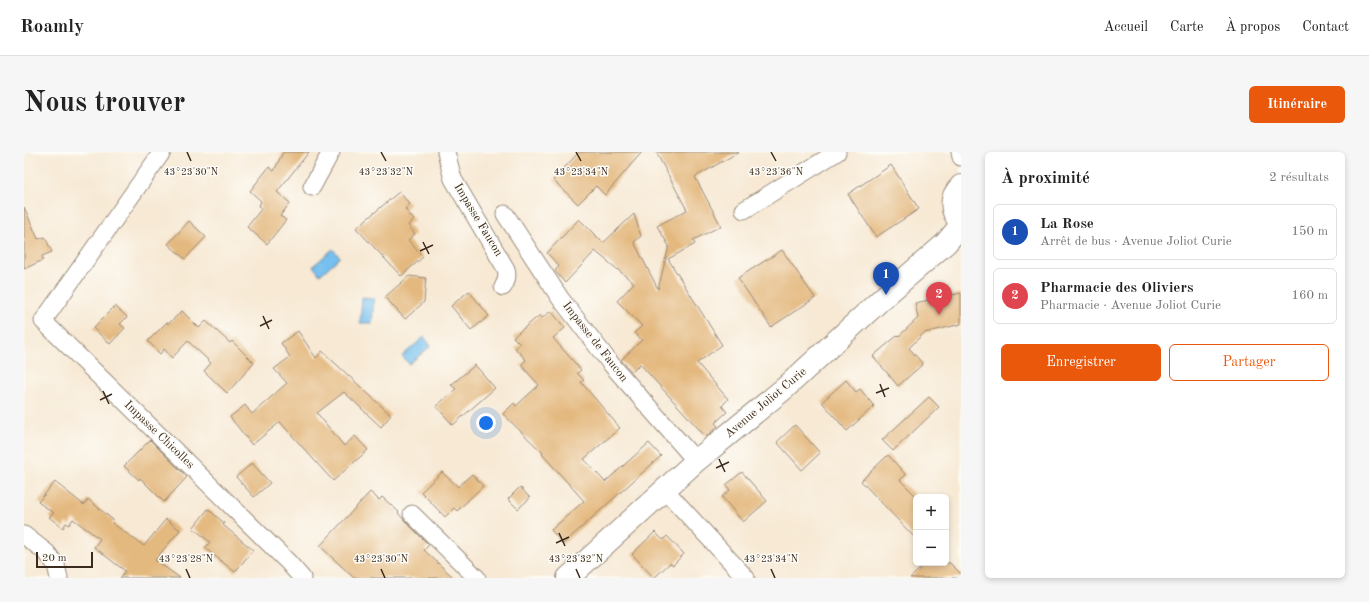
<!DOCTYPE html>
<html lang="fr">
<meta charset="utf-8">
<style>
body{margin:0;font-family:"Old Standard TT",serif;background:#f6f6f6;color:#222}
.controls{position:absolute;right:12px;bottom:12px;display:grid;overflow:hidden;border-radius:6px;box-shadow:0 2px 6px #0003}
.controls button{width:36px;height:36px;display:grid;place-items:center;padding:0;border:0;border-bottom:1px solid #e0e0e0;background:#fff;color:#222;font:20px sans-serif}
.scale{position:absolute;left:12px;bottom:10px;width:57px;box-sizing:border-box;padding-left:4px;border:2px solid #3b2a1e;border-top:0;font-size:11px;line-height:14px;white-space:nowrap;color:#3b2a1e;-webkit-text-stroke:3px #fdfcf7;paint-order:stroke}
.you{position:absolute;left:462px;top:271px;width:14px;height:14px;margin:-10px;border:3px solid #fff;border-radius:50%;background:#1a73e8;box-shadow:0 0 0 6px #1a73e833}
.badge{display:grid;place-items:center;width:26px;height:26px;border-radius:50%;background:#ea580c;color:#fff;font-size:13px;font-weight:700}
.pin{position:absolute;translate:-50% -33px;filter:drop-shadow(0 1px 2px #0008)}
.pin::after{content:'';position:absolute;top:21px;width:14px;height:12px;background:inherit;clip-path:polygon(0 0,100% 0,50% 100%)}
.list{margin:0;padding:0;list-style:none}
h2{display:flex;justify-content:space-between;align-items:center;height:52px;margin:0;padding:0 16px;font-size:17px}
h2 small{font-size:13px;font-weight:400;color:#767676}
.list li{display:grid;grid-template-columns:26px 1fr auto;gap:12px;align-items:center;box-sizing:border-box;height:56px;margin:0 8px 8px;padding:0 8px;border:1px solid #e0e0e0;border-radius:6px}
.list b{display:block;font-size:15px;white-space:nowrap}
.list p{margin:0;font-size:13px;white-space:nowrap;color:#767676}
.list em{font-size:13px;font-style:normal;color:#767676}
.actions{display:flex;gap:8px;padding:12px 16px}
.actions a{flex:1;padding:9px 0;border:1px solid #ea580c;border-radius:6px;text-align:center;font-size:14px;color:#ea580c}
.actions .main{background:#ea580c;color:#fff}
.map{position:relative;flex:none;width:937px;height:426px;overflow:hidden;border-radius:6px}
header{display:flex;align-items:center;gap:24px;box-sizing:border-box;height:56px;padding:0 20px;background:#fff;border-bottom:1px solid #e0e0e0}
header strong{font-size:19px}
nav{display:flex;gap:22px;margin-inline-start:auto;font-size:14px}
.intro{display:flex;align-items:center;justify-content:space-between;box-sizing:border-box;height:96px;padding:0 24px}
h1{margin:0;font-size:28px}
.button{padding:10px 18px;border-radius:6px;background:#ea580c;color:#fff;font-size:14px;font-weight:700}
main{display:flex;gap:24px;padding:0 24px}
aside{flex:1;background:#fff;border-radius:6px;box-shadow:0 2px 6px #0003}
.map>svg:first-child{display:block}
</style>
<header>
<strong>Roamly</strong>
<nav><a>Accueil</a><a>Carte</a><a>À propos</a><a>Contact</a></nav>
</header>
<div class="intro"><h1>Nous trouver</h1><a class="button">Itinéraire</a></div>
<main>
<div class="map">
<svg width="937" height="426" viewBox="0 0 937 426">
<rect width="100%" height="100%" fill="#fdfcf7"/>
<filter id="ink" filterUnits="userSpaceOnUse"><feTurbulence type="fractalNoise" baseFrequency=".025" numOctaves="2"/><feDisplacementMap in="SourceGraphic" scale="8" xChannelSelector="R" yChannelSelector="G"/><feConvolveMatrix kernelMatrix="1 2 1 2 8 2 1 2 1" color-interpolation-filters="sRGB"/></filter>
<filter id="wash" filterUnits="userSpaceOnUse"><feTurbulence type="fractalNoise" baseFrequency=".012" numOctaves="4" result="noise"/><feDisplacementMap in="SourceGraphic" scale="16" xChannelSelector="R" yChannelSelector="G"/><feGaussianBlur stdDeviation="0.9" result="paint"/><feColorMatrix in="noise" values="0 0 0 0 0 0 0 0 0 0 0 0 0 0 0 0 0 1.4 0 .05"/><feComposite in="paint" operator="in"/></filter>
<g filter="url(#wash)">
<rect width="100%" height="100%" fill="#f7e9d4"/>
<g fill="#76c0ef" stroke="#587586">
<path d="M309,97l7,8 -20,18 -7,-9z"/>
<path d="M338,145l12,1 -2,25h-12z"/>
<path d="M400,185l7,9 -22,18 -7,-8z"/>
</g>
<g id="blocks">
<g fill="#e4b980">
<path d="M259,0h26l-32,40 13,11 -10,13 6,4 -19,24 -20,-17 15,-19 -3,-2 2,-5 -11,-10 19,-24 5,4z"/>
<path d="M555,0h63l-37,43 -9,-9 -18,18 -25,-24z"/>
<path d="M632,0h83l-44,25 26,49 -28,14 2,4 -27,15 54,86 -25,18 31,36 -6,7 5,6 -12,11 3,3 -12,11 -66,-73 -8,8 -11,-12 21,-20 -8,-7 8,-7 -25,-25 17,-18 -39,-32 -30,32 -10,-12 4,-5 -12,-13 32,-34 24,24 31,-29 7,22 -7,6 24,47 11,-43 -12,-20 30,-16z"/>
<path d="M867,13l28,44 -43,28 -28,-43z"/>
<path d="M375,40l11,12 -5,5 9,11 -6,5 7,9 -7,6 15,17 -22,19 -45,-48z"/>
<path d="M0,55l14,32 7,-2 7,15 -10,4 1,4 -19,9z"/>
<path d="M165,69l17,16 -21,22 -17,-15z"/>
<path d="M758,98l33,48 -44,29 -33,-49z"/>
<path d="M385,124l17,2 -2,24 -19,17 -20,-22z"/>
<path d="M445,139l20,25 -18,14 -20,-24z"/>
<path d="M937,141v31l-37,9 -15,15 14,16 -25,22 -25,-30 25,-21 1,1 19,-18 -3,-15z"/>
<path d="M91,154l12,11 -7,7 5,4 -15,16 -17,-16z"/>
<path d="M158,159l17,17 7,-7 24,22 2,-2 22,22 -27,30 -23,-22 7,-8 -23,-22 -16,17 -8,-9 -4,5 -12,-13 19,-19 1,2z"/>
<path d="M527,159l14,17 -12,10 28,32 -4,3 7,7 -3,2 39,46 -36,31 21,23 44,-39 12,13 -98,88 -12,-14 33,-29 -42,-47 1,-1 -40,-39 11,-11 2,3 23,-21 -18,-20 5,-5 -11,-12 5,-4 -7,-7 27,-22 2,3z"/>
<path d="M274,179l18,27 6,-7 69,64 -10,12 -37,-35 -27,21 27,33 11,-10 13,14 -35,31 -53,-59 -28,23 -22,-28 15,-12 7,9 35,-31 -13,-14 16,-12 -9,-14z"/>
<path d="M451,213l20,23 -42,37 -17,-19 20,-17 -5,-4z"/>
<path d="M822,228l10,12 4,-3 14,17 -27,25 -25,-29z"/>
<path d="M905,245l10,10 -46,44 -11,-11z"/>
<path d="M771,273l25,28 -18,17 -25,-28z"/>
<path d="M126,288l37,37 -23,25 -24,-24 -1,2 -15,-14z"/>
<path d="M864,303l18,20 -6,5 17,17h-4l3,2v40l-55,-58z"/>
<path d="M228,311l18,20 -16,14 -18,-20z"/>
<path d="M418,320l16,15 14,-13 11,12 -26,25 -3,-3 -9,9 -24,-25z"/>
<path d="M718,320l25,29 -24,21 -21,-25 8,-7 -4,-5z"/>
<path d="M31,330l29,23 4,-6 26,22 -2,2 32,23 22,-27 14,11 -25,30 25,18h-60l5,-7 -31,-24 6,-8 -27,-20 -4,6 -3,-2 -3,5 -14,-11 5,-4 -16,-11z"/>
<path d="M496,335l10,11 -12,11 -10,-10z"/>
<path d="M346,340l9,8 3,-3 17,15 -1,1 7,8 24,24 -5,5 30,28h-100l-34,-32z"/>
<path d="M184,357l16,14 -1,2 30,25 -18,22 -30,-24 5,-6 -17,-14z"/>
<path d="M631,380l8,8 4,-4 17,18 -11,11 -3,-2 -16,15 -22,-24z"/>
<path d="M902,411h24l11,11v4h-51z"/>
</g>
</g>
</g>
<g filter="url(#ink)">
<use href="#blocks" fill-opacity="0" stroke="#998a79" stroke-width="1"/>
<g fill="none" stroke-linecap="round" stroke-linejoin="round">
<g stroke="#998a79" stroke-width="19">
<g id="minor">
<path d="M138,0l-119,169 245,241 14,16"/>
<path d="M422,0l7,27 53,90c2,7 1,12 -3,18"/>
<path d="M936,0l1,5"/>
<path d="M288,35l19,-35"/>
<path d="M720,58l93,-58"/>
<path d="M481,62l55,84 51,66 85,97"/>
<path d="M640,337l82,89"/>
<path d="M388,362l65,64"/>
<path d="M0,383l23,18 9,12 3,13"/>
</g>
</g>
<g stroke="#998a79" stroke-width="24">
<g id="tertiary">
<path d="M937,34c-12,12 -11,25 0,37"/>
<path d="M544,426l128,-117 89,-73 101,-93 60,-52 15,-18"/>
</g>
</g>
<use href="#minor" stroke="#fff" stroke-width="17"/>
<use href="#tertiary" stroke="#fff" stroke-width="22"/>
</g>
</g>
<path fill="none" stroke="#3b2a1e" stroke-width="1.5" d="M163,0l4,9M357,0l5,9M552,0l5,9M747,0l5,9M399,90l6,12M396,99l13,-6M239,164l6,13M236,174l12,-6M856,232l5,13M79,239l6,13M852,241l13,-5M76,248l12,-6M695,307l6,13M692,316l13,-6M535,381l6,13M532,391l13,-6M162,417l4,9M357,417l4,9M552,417l4,9M747,417l4,9"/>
<g text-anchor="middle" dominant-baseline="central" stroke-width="3" stroke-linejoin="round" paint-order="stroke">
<g font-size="12" fill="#3b2a1e" stroke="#fdfcf7">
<text transform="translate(454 68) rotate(59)">Impasse Faucon</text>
<text transform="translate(571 190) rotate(52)">Impasse de Faucon</text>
<text transform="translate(742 251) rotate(-40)">Avenue Joliot Curie</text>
<text transform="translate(135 283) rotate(44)">Impasse Chicolles</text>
</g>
</g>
<g font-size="10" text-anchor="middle" fill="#3b2a1e" stroke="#fdfcf7" stroke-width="3" stroke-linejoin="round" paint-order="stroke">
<text x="167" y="23">43°23'30"N</text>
<text x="362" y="23">43°23'32"N</text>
<text x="557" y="23">43°23'34"N</text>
<text x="752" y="23">43°23'36"N</text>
<text x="162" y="410">43°23'28"N</text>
<text x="357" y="410">43°23'30"N</text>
<text x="552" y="410">43°23'32"N</text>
<text x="747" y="410">43°23'34"N</text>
</g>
</svg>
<div class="controls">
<button>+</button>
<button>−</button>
</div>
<div class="scale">20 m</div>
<div class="you"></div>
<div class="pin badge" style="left:862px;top:143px;background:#1a4fb4">1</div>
<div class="pin badge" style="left:915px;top:163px;background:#e0444e">2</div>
</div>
<aside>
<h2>À proximité<small>2 résultats</small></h2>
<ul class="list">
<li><span class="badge" style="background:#1a4fb4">1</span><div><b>La Rose</b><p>Arrêt de bus · Avenue Joliot Curie</p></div><em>150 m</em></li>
<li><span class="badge" style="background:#e0444e">2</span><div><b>Pharmacie des Oliviers</b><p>Pharmacie · Avenue Joliot Curie</p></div><em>160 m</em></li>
</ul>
<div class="actions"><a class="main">Enregistrer</a><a>Partager</a></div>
</aside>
</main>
